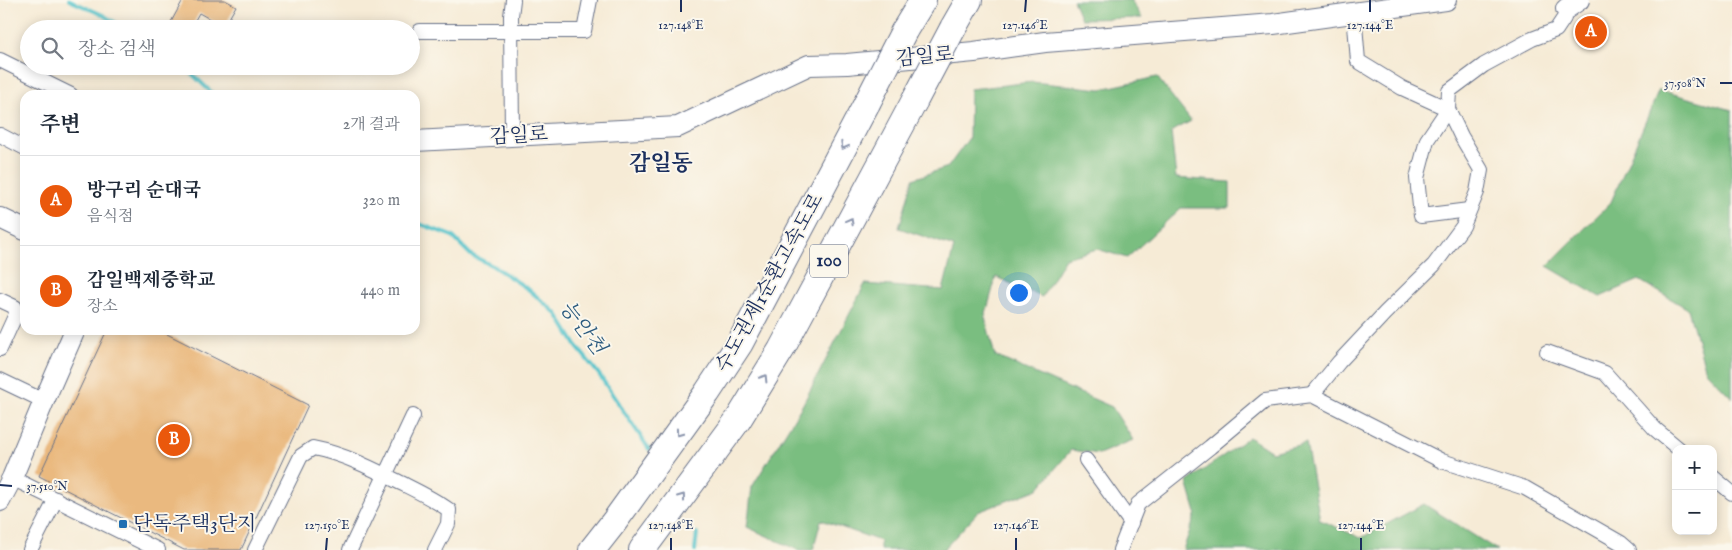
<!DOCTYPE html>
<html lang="ko">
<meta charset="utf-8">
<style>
body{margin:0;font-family:"IM FELL English","Noto Serif KR",serif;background:#f2f2f3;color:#1f2937}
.controls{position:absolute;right:15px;bottom:15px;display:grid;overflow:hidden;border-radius:10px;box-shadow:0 2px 12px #0003}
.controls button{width:45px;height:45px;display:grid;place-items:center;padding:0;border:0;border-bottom:1px solid #e0e1e3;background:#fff;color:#1f2937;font:25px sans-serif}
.you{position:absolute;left:1018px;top:292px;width:18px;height:18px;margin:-12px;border:4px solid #fff;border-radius:50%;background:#1a73e8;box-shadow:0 0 0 8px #1a73e833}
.badge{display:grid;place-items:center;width:32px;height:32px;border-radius:50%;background:#ea580c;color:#fff;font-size:16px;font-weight:700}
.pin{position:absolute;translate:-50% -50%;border:2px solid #fff;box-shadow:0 1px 5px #0006}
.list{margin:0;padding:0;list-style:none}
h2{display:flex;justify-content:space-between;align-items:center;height:65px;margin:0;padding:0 20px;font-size:21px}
h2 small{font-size:16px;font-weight:400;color:#747a83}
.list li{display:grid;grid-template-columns:32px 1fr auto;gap:15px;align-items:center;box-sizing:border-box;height:90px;padding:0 20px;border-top:1px solid #e0e1e3}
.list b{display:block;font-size:19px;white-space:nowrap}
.list p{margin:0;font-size:16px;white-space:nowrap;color:#747a83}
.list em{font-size:16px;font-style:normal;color:#747a83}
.icon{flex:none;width:28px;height:28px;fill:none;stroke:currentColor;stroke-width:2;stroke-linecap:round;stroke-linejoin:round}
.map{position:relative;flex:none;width:1732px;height:550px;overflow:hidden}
.search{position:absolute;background:#fff;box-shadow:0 2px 12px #0003;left:20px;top:20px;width:400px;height:55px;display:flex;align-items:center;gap:12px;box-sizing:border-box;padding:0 18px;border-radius:28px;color:#747a83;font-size:19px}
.panel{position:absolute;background:#fff;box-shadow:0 2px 12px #0003;left:20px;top:90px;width:400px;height:245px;border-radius:15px}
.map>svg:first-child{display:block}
</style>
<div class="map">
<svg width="1732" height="550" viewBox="0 0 1732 550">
<rect width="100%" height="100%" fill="#fbf7ec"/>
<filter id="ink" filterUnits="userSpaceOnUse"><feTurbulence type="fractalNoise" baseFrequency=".02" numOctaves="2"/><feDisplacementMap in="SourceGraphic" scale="10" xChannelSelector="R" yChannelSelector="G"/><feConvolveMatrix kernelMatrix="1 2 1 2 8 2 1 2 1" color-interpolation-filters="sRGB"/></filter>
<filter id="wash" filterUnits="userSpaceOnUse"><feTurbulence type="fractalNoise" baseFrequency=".0096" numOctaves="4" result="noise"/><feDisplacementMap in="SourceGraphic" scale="20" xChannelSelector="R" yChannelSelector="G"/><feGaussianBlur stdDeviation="1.12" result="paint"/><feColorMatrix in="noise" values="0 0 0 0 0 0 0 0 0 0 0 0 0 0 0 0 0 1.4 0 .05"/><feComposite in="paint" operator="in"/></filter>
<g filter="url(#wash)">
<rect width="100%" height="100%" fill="#f6ebd6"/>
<g fill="#7abe80" stroke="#4a766f">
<path d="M1073,0h58l11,18 -61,1z"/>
<path d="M1157,77l34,44 -20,11 5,46 54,4v26h-49l-54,50 -30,-9 -32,9 -23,39 -46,-20 -11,40 10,39 117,51 21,33 -34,14 -28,-4 -33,39 -60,23 -35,38h-63v-9l-59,-21 -8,30h-15l-51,-23 5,-40 51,-83 62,-120 78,6 11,-43 -55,-19 14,-49 35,-12 21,-29 1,-49 62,-7 69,7z"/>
<path d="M1659,90l73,20v288l-26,-27 -18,-62 -49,-29 -39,17 -53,-31 64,-64z"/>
<path d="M1249,437l23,15 34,-9 14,77 41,18 63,-34 73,46h-314l13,-37 -9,-31z"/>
</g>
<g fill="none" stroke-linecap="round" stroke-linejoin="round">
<g stroke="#55c3cb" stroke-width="4">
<path d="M69,0l34,15 23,14"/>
<path d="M184,66l30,29"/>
<path d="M415,223l5,1 32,12 19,19 22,11 35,23 29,25 20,33 21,26 51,76"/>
<path d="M695,550l2,-17"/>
</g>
</g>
<g id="blocks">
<g fill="#eab97f">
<path d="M183,0h42l11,6 -12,21 -25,-14 -9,16h-7l-12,-7z"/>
<path d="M107,330h52l149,75 -67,145h-57l-145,-74z"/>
</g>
</g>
</g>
<g filter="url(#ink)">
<use href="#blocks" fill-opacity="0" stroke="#687188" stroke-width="1"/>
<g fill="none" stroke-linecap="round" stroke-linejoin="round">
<g stroke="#687188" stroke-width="16">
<g id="street">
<path d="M1354,13l4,48 44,27 46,21 -21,31 -10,38 4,38 48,-6"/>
<path d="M420,31h164l6,-31"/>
<path d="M0,60l71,35"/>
<path d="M0,135l25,13"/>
<path d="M512,136l-1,-120 2,-16"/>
<path d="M0,300l15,7 1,7 -16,35"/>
<path d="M1547,352l58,21 50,56 24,20"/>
<path d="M0,380l44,21"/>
<path d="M1312,395l27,-33 46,-49 49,-48 29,-39 14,-34 4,-22 -20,-34 -13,-27 1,-18 35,-26 48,-26 24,-9 8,-12"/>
<path d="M1086,460l45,63"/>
<path d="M1713,477l19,16"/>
<path d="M12,478l146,72"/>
<path d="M30,550l26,-51"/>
<path d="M255,550l46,-94 12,-8c31,6 60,21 88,35 16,8 33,16 48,27l-1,14 -13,26"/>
<path d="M350,550l63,-134"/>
<path d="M1120,550l18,-46 72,-57 55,-46 47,-6 130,66 83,27 96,55 8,7"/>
</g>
</g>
<g stroke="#687188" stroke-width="22">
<g id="secondary">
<path d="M1566,9l13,-9"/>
<path d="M415,141l263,-14 131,-62 38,-1 127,-12 71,-10 228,-18 173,-24"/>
<path d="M0,218l25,12"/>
<path d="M0,501l12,-23 32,-77 31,-71"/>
</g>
</g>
<g stroke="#687188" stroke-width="28">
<g id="highway">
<path d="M953,28l16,-28"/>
<path d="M904,31l19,-31"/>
<path d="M592,550l22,-28 93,-129 33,-50 127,-240"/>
<path d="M642,550l96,-130 43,-70 134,-250"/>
</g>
</g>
<use href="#street" stroke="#fff" stroke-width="14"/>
<use href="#secondary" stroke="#fff" stroke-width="20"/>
<use href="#highway" stroke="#fff" stroke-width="26"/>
<g stroke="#687188" stroke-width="28" stroke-linecap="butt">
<g id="highway-bridge">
<path d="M915,100l38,-72"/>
<path d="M867,103l37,-72"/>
</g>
</g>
<use href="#highway-bridge" stroke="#fff" stroke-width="26"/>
</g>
<defs><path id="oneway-chevron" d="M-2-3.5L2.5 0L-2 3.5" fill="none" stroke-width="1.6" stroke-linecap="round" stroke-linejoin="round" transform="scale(1.25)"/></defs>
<g stroke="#8d97ae">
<use href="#oneway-chevron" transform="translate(844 146) rotate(118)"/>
<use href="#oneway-chevron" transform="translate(850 221) rotate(-62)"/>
<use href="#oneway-chevron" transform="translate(764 378) rotate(-58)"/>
<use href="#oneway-chevron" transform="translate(679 433) rotate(126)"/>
<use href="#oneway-chevron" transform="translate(682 497) rotate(-54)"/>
</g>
</g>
<path fill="none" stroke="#1b2f5e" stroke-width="2" d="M681,12v-12M1025,12l1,-12M1370,12v-12M1720,83h12M0,485l12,1M326,550l1,-12M671,550v-12M1016,550v-12M1361,550v-12"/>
<rect fill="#1f6fb2" stroke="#fbf7ec" stroke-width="2" x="118" y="519" width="10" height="10" rx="2.5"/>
<g text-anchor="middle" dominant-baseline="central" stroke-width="4" stroke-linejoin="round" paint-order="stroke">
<rect fill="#fbf7ec" stroke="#5e6b89" stroke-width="1" x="810" y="244.5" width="38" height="33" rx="4"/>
<g font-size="19" font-weight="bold" fill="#1b2f5e">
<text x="829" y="261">100</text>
</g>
<g font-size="20" fill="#1b2f5e" stroke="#fbf7ec">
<text transform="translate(925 57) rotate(-5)">감일로</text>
<text transform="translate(519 136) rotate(-3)">감일로</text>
<text transform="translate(770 283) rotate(-61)">수도권제1순환고속도로</text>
</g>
<g font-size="20" fill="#1b2f5e" stroke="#fbf7ec" text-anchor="start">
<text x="133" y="524">단독주택3단지</text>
</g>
<g font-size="21" font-style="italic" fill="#2c5b7f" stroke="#fbf7ec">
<text transform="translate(582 328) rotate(53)">능안천</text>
</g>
<g font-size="22" font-weight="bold" fill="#1b2f5e" stroke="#fbf7ec">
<text x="661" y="164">감일동</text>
</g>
</g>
<g font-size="12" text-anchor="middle" fill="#1b2f5e" stroke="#fbf7ec" stroke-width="4" stroke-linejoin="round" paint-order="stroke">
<text x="681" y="29">127.148°E</text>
<text x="1025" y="29">127.146°E</text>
<text x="1370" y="29">127.144°E</text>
<text x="1685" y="87">37.508°N</text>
<text x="47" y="490">37.510°N</text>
<text x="327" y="529">127.150°E</text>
<text x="671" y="529">127.148°E</text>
<text x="1016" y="529">127.146°E</text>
<text x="1361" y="529">127.144°E</text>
</g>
</svg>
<div class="controls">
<button>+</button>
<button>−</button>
</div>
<div class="you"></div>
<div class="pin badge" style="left:1591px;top:32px">A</div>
<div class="pin badge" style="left:174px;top:440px">B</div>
<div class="search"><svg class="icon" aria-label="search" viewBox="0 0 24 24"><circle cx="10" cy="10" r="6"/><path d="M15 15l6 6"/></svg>장소 검색</div>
<section class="panel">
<h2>주변<small>2개 결과</small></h2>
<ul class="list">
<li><span class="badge">A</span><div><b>방구리 순대국</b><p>음식점</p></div><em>320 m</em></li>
<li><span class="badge">B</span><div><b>감일백제중학교</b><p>장소</p></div><em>440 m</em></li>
</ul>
</section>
</div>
